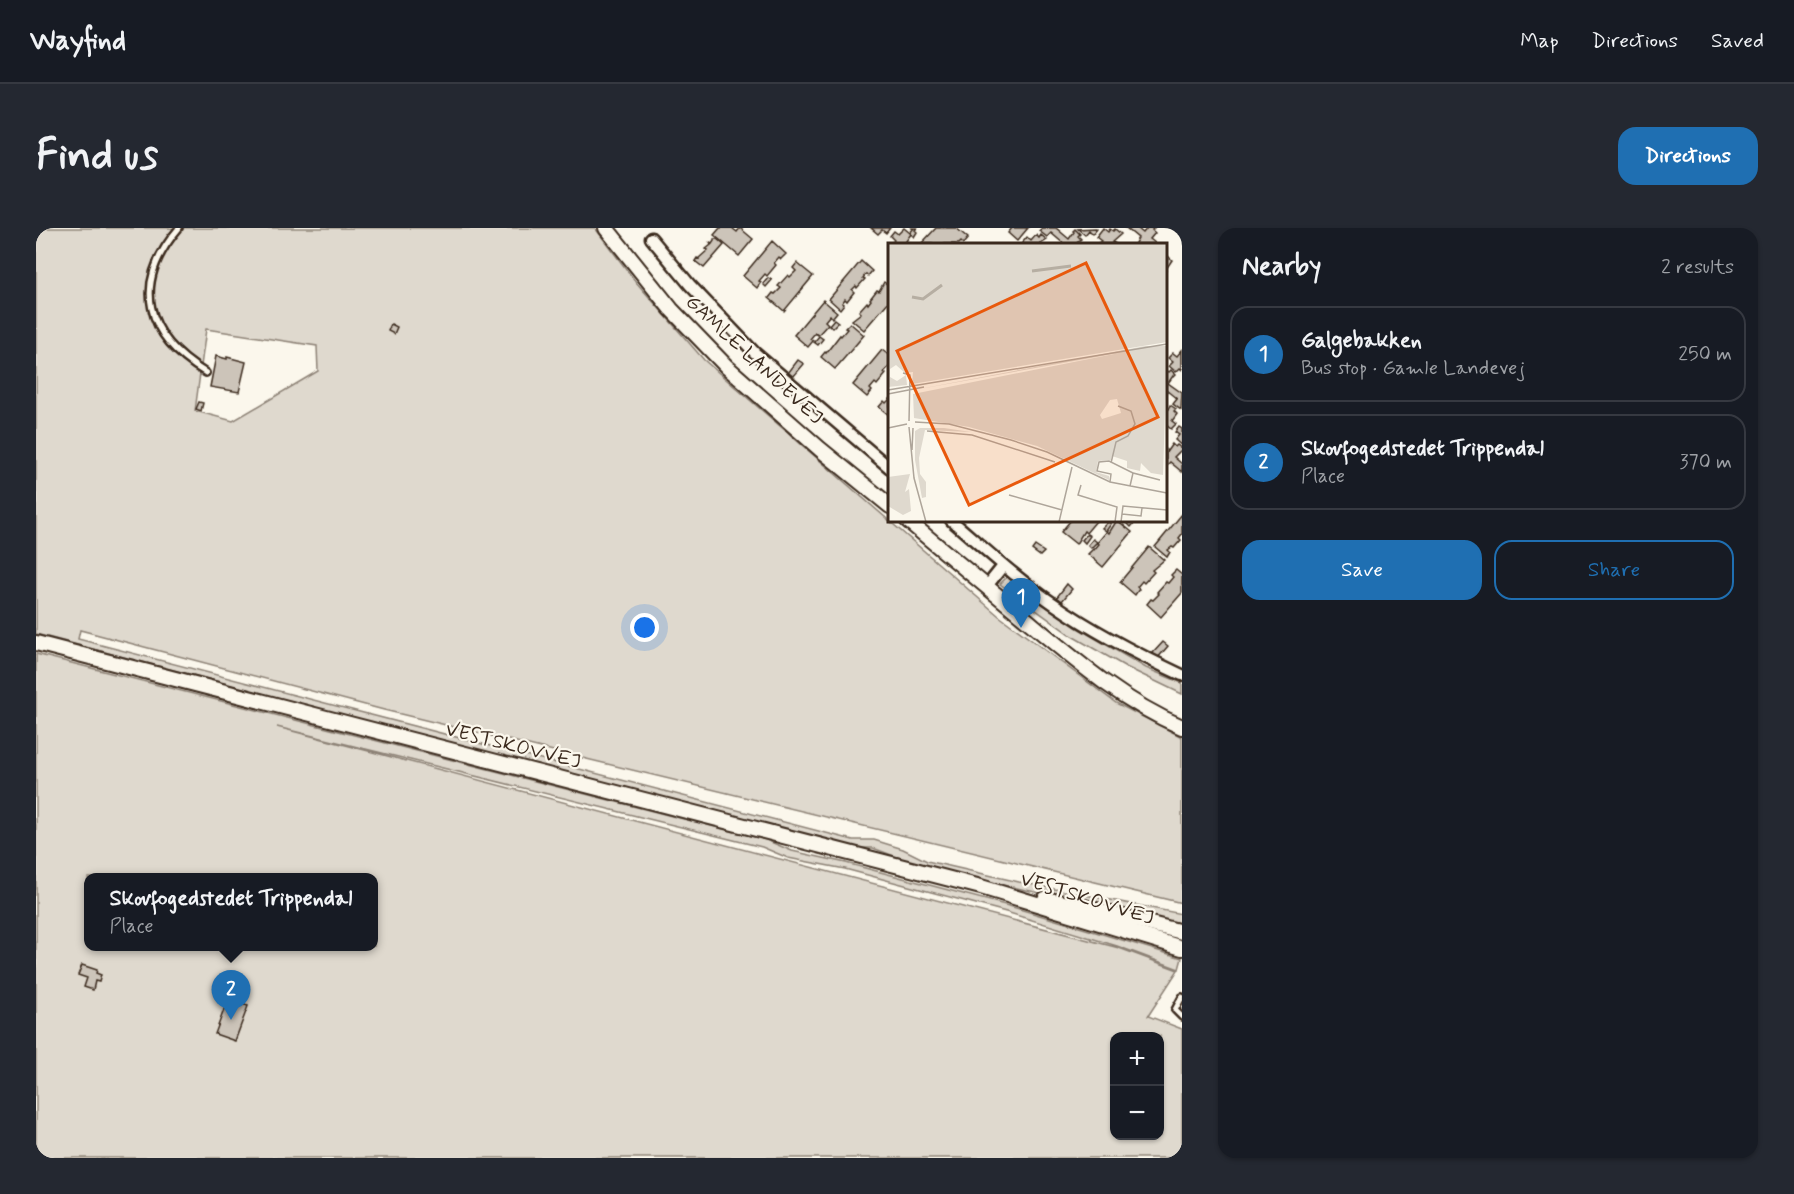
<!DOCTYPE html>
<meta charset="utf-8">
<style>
body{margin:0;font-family:Mynerve,sans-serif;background:#242831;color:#f1f3f6}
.controls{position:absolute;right:18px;bottom:18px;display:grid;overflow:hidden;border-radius:12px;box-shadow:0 2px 4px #0004}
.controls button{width:54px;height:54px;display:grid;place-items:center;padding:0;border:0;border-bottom:2px solid #363941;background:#171b24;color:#f1f3f6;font:30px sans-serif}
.you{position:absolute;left:609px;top:400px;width:21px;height:21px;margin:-15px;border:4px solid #fff;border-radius:50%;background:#1a73e8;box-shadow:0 0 0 9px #1a73e833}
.badge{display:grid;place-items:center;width:39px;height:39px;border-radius:50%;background:#1f6fb2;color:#fff;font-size:20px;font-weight:700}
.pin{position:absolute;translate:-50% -50px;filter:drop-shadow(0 2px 3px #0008)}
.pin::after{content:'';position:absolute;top:32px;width:21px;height:18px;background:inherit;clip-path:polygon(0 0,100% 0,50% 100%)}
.popup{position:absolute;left:48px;top:645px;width:294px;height:78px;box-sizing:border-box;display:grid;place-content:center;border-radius:12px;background:#171b24;filter:drop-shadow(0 2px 4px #0005);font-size:20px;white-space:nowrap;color:#9ea1a6}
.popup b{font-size:22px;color:#f1f3f6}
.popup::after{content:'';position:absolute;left:50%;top:100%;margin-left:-12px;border:12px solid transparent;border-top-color:#171b24}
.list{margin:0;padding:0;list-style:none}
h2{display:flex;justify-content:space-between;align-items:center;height:78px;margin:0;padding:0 24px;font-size:26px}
h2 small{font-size:20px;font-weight:400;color:#9ea1a6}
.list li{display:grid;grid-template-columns:39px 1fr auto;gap:18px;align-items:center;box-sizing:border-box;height:96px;margin:0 12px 12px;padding:0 12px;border:2px solid #363941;border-radius:18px}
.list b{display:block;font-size:22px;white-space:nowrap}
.list p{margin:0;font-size:20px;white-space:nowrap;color:#9ea1a6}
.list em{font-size:20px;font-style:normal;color:#9ea1a6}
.actions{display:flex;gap:12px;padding:18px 24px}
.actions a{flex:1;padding:14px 0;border:2px solid #1f6fb2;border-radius:18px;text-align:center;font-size:21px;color:#1f6fb2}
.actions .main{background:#1f6fb2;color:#fff}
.map{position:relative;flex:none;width:1146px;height:930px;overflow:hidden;border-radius:18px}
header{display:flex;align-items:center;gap:36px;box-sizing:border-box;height:84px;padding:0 30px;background:#171b24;border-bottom:2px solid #363941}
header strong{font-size:28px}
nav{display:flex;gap:33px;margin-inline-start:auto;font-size:21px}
.intro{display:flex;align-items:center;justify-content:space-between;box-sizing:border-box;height:144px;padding:0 36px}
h1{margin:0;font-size:42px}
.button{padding:15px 27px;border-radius:18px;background:#1f6fb2;color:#fff;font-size:21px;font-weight:700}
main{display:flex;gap:36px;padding:0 36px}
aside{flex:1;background:#171b24;border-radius:18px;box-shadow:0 2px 4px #0004}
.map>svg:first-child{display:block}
</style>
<header>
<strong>Wayfind</strong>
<nav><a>Map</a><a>Directions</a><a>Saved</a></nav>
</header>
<div class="intro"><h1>Find us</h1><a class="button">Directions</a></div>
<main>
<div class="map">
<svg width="1146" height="930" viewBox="0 0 1146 930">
<rect width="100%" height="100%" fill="#fbf7ec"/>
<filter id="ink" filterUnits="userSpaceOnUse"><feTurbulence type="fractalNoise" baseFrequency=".0167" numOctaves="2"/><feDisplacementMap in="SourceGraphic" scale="12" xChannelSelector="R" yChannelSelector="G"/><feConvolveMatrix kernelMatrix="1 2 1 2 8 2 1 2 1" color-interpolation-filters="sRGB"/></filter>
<g filter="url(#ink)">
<g fill="#dfd9ce" stroke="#8d8276" stroke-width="1.5" fill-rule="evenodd">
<path d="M0,0h559l41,54 68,78 295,256 117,87 66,34v166l-798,-193 -304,-80 -2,9 775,201h21l29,9 24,12 92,21 163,32v10l-256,-56 -53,-20h-22l-815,-214zM170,101l111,17 1,25 -85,50 -38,-10z"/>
<path d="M971,349l69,50 70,41 36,15v11l-56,-27 -54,-31 -72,-52z"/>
<path d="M0,426l730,186 26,11 54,12 163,43 173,52 -3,11 -62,-23 -111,-34 -161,-43 -57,-11 -26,-11 -485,-120 842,221 59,22 -30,46 34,13v129h-1146zM52,650h286v68h-286zM1078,808h46v100h-46z"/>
</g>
<g fill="#ccc4b9" stroke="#3b2a1e" stroke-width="1.5">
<path d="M684,0h12l5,4 3,-4 13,11 -14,17 -25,-21z"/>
<path d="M835,0h19l-4,5 -4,-3 -4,4z"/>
<path d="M868,0l6,5 3,-4 -1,-1h5l-2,2 2,2 -3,5 -3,-3 -5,7 4,3h-19l3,-4 -4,-4 4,-5 4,3z"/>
<path d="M900,0h20l12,10 -5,6 -2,-2 -2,2h-38z"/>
<path d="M976,0h16l-11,13 -9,-8z"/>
<path d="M1006,0h14l13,11 5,-7 -1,-1 2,-2 5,5 -2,2 3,3 -5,5h-12l-13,-11 -4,4 -8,-6z"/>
<path d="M1060,0l1,1 -4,5 -4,-4 -4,5 -7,-6z"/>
<path d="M1067,0l5,4 2,-3 3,2 2,-2 6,5 -9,8 4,2h-19l4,-3 -5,-4z"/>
<path d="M1090,0h11l6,5 4,-5h7l-2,2 3,3 -5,6 5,4 -2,1h-17l-1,-1 3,-5z"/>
<path d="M1000,7l3,3 2,-3 6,5 -6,4h-17l-2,-1 5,-6 4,4z"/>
<path d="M678,11h3l7,6 -20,23 -9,-7 2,-3 2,1v-1l9,-8 -2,-1 5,-4 -1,-2 2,1 2,-3z"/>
<path d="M736,13l14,13 -5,5 -2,-2 -5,6 2,2 -9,11 -2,-2 -6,7 2,1 -4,6 -14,-12z"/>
<path d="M1130,26l6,6 -6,9z"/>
<path d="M825,33l11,10 -4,5 -2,-2 -3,4 2,1 -8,9 -1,-2 -4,4 2,2 -7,9 -2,-2 -3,4 2,1 -4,5 -11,-10z"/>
<path d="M761,35l16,13 -29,35 -15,-13 4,-5 2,1 6,-6 -3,-2 10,-11 2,2 6,-6 -3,-3z"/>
<path d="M732,50l4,2 -6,7 -3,-3z"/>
<path d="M848,54l6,4v14l-26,30 -12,-10 9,-7 -2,-2 8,-9 1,2 3,-4 -1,-1 7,-9 2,1z"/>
<path d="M787,72l14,12 -5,6 -2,-3 -5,6 3,3 -10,11 -3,-2 -5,6 3,2 -5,6 -14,-12z"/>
<path d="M798,91l4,3 -6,6 -3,-3z"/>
<path d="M814,95l14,12 -29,34 -14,-12 4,-5 1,1 14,-18 1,1 6,-7 -2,-1z"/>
<path d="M355,96l6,3 -3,7 -6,-3z"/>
<path d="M783,108l4,3 -5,6 -4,-3z"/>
<path d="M846,122l8,6v10l-6,6 2,2 -9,11 -2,-2 -5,6 2,2 -5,6 -14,-12z"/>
<path d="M1146,122v20l-2,-2 -4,4 -7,-6 4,-4 -5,-4 5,-5 4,3z"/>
<path d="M180,128l11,3v-2l19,5 -7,30 -29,-5z"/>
<path d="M762,132l6,4 -11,13 -5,-4z"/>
<path d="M1130,142l3,2 2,-2 5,5 -2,2 -1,-1 -5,7 14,10 -1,17 -8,-6 4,-5 -11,-9z"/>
<path d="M854,171v17l-11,-9 5,-6 2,2z"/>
<path d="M163,174l4,1 -2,8 -5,-2z"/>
<path d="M1134,177l6,4 -2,2 3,3 -5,7 4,3 -5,5 -4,-3 -1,2v-15z"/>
<path d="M1143,199l3,2v17l-7,-6 4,-5 -4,-3z"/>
<path d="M1136,216l3,3 2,-2 5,4 -8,8 8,7v8l-12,-10 -4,4v-16l1,1z"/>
<path d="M1146,286v20l-3,4 2,2 -7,8 -2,-1 -4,3 2,2 -3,5 -12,-10z"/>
<path d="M1035,292h24l1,1 -10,12 -2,-2 -8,13 -15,-12z"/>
<path d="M1081,292l15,12 -29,35 -15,-13 5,-5 1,1 5,-6 -2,-1 10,-12 2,2z"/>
<path d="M1088,292h13l-6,7z"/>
<path d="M1072,294l3,2 -5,7 -4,-3z"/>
<path d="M1051,306l3,2 -5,7 -3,-3z"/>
<path d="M1057,311l4,3 -6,6 -3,-3z"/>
<path d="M999,318l9,6 -4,4 -8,-6z"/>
<path d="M1113,319l15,13 -12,10 2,2 -10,11 -2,-2 -5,6 2,2 -4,6 -15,-13z"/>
<path d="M1140,342l6,5v18l-21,24 -14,-13 4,-5 2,1 6,-6 -2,-2 9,-10 2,1 5,-6 -2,-2z"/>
<path d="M1031,356l5,5 -10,12 -5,-4z"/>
<path d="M1127,414l5,4 -11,13 -5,-5z"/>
<path d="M46,737l15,5 -1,3 5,2 -2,7 -4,-1 -2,9 -9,-3 3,-9 -9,-3z"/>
<path d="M192,771l20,7 -13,35 -20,-7z"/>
</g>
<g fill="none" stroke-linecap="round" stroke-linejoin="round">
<g stroke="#3b2a1e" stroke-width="10">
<g id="service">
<path d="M143,0c-48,56 -34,108 27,145"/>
<path d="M1146,769l-7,13 7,7"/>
</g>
</g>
<g stroke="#3b2a1e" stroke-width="15">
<g id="minor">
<path d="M615,10l39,47 65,68 135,115"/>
<path d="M915,292c34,29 66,59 103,84 40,28 83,50 128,71"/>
<path d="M951,358l16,-20"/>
</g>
</g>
<g stroke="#3b2a1e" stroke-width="18">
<g id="tertiary">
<path d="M570,0l65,81 56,58 93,82 70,57"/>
<path d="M871,292c40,34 80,67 120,100 50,42 95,81 155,107"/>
<path d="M0,415l945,244 201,61"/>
<path d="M1009,671l39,8 98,25"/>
</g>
</g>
<use href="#service" stroke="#fbf7ec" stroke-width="5"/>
<use href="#minor" stroke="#fbf7ec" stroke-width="10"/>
<use href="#tertiary" stroke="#fbf7ec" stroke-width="14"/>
</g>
</g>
<g text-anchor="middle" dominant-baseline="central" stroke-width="4.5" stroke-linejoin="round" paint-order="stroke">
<g font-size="20" fill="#3b2a1e" stroke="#fbf7ec">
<text transform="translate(718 132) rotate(43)">GAMLE LANDEVEJ</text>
<text transform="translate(477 518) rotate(14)">VESTSKOVVEJ</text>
<text transform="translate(1051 671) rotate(17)">VESTSKOVVEJ</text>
</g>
</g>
<g transform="translate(852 15)">
<rect width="279" height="279" fill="#fbf7ec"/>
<path d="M0,0h279v99l-255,42 1,-12 -8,1 -9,-8 -6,4v8l7,4 9,-6 1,10 -19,2zM257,103h22l-4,129 -12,-2 -10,-10 -1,8 -13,-3v-7l-15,-5 -1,4 -13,1 -2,11 13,4v4l-72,-34 -68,-19 -55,-9 -1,-24 206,-41 -205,37zM229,156l4,14 -19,6 -2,-4 10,-15zM32,185h24l27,4 -46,-2 -6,28 1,16 6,8v15l-4,1 -7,-38v-29zM22,231l-5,18 4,-3 2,22 -8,4 -15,-9v-29z" fill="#dfd9ce" fill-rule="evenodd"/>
<path fill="none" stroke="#b6aea2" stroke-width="3" d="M144,28l39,-5M24,54l11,2 19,-14"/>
<path fill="none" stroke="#aea59a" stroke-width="1.5" d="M15,130l7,2 -1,46M0,147l279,-46M0,151l36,-7M27,179l34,2 62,16 36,12 63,30 57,11M21,184l5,51 12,44M0,185l19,-4M39,188l45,4 83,27M24,207l1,-22M223,220l5,-21 12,-6 7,-12 -4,-13 -13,-5M222,239l1,-8 -14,-3 2,-9 10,-1 24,12M193,242l-3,10 39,12 -2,15M242,243l3,-13 27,7M121,252l53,15M234,271l19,2 1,-8M171,279l13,-55M233,279l2,-16 44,4"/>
<path fill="#e8590c" fill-opacity="0.15" stroke="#e8590c" stroke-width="3" d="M198,20l72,154 -189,88 -72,-154z"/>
<rect width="279" height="279" fill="none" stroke="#3b2a1e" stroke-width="3"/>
</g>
</svg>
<div class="controls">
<button>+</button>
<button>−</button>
</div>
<div class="you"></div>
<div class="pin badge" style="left:985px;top:400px">1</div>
<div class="pin badge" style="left:195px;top:792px">2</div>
<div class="popup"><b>Skovfogedstedet Trippendal</b>Place</div>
</div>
<aside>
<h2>Nearby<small>2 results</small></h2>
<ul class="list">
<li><span class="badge">1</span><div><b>Galgebakken</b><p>Bus stop · Gamle Landevej</p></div><em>250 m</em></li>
<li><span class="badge">2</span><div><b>Skovfogedstedet Trippendal</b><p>Place</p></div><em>370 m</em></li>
</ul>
<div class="actions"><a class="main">Save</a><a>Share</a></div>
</aside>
</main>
